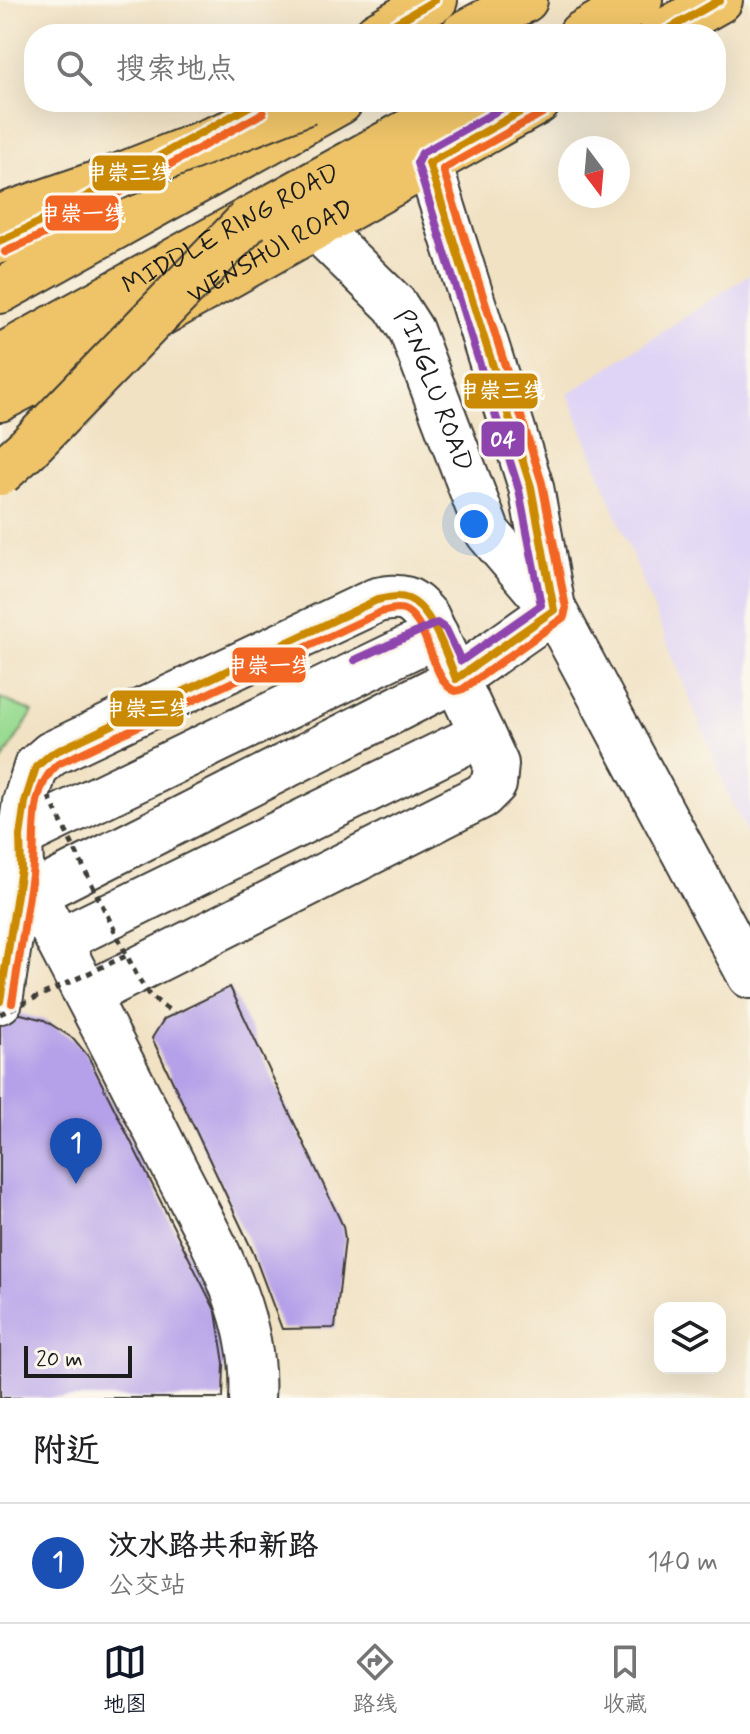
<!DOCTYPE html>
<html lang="zh">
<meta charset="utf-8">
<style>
body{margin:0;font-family:Mynerve,"LXGW WenKai TC",sans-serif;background:#f2f2f2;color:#202124}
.controls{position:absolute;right:24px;bottom:24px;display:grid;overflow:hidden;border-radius:16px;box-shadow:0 8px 32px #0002}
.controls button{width:72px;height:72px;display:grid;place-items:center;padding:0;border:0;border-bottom:2px solid #e0e0e0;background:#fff;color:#202124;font:40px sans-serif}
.compass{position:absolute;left:558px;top:136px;width:72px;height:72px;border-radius:50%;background:#fff;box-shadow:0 8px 32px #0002;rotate:164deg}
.scale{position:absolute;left:24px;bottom:20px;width:108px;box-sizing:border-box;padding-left:8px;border:4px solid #1c1c1c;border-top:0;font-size:22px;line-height:28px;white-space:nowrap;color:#1c1c1c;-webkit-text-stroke:6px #fbf7ec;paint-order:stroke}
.you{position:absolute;left:474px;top:524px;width:28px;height:28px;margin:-20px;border:6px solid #fff;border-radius:50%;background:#1a73e8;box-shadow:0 0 0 12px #1a73e833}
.badge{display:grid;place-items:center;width:52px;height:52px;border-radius:50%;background:#111827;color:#fff;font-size:26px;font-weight:700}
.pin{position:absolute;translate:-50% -66px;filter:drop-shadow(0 2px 4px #0008)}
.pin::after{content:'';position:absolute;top:42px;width:28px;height:24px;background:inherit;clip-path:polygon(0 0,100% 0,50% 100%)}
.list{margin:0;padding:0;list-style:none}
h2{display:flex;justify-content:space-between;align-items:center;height:104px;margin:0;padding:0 32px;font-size:34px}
h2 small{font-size:26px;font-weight:400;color:#757577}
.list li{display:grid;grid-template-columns:52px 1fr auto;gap:24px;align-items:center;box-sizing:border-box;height:120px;padding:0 32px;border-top:2px solid #e0e0e0}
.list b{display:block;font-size:30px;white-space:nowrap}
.list p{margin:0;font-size:26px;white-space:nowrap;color:#757577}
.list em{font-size:26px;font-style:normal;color:#757577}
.icon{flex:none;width:44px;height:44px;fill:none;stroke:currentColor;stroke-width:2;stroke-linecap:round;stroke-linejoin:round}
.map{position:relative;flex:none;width:750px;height:1398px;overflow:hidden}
.search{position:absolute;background:#fff;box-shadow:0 8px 32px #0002;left:24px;right:24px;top:24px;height:88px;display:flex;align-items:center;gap:20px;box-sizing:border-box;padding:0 28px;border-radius:32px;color:#757577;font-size:30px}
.sheet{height:224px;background:#fff}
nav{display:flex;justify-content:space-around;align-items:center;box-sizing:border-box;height:112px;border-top:2px solid #e0e0e0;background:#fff;font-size:22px;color:#757577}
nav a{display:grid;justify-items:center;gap:4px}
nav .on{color:#111827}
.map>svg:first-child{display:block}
</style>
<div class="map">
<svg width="750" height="1398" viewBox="0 0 750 1398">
<rect width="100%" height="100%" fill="#fbf7ec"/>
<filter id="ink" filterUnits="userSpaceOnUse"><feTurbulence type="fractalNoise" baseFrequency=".0125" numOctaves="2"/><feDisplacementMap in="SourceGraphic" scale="16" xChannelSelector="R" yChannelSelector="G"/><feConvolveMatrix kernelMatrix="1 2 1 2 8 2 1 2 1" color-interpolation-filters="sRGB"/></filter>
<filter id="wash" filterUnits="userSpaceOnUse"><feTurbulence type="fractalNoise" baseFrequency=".006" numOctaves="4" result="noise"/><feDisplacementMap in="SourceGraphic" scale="32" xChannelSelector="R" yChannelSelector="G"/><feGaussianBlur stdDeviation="1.8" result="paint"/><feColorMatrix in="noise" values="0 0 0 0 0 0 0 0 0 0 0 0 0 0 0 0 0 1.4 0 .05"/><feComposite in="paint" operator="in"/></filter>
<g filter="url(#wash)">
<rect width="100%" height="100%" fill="#f1e2c4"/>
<path fill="#dfd4f5" d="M750,274v566l-20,-41 -162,-405z"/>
<path fill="#9adc93" stroke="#5b7c58" stroke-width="2" d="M0,698l33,14 -33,52z"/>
<g id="blocks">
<g fill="#b5a1e9">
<path d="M230,987l113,239 2,13 -10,89 -53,1 -29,-77 -101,-214 12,-19z"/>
<path d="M21,1014l23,6 30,19 14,17 128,256 8,51 -1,35h-223v-381z"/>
</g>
</g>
</g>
<g filter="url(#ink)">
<use href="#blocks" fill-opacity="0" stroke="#3c3a35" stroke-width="2"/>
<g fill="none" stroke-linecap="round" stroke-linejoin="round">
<g stroke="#3c3a35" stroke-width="48">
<g id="minor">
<path d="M429,163l102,324 22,121"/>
<path id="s1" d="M315,227l80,78 16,25 77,203 66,77 196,366"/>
<path d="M20,836l416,-201"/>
<path d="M21,869c49,95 99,188 146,284 37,76 91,156 85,245"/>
<path d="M34,894l422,-215 98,-69"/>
<path d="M59,941l423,-207"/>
<path d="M0,1001l21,-132 -1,-33 5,-34 11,-35 15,-13 326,-154c26,-5 33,-3 50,17l69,147 -2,20 -12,12 -395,199"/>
</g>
</g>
<g stroke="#3c3a35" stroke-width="48">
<g id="major">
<path d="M377,34l58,-34"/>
<path d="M660,34l60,-34"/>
<path d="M0,241l59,-29"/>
<path id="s2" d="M0,399l121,-63 417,-234"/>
</g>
</g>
<g stroke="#3c3a35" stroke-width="48">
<g id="highway">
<path d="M463,34l62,-34"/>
<path d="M581,34l59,-34"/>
<path d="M0,291l340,-189"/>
<path id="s3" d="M0,357l462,-255"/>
</g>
</g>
<use href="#minor" stroke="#fff" stroke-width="44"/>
<use href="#major" stroke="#efc469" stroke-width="44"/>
<use href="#highway" stroke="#efc469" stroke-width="44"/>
<g stroke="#3c3a35" stroke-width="48" stroke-linecap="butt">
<g id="highway-bridge">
<path d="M0,217l119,-41 188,-74"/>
<path d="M0,473l28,-25 220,-227"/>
</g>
</g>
<g stroke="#3c3a35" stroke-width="5" stroke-dasharray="6 6" stroke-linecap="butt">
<path d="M49,797l88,179 12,19 25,19"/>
<path d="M0,1014l126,-58"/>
</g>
<use href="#highway-bridge" stroke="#efc469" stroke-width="44"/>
<g stroke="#fbf7ec" stroke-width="14">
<g id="bus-1">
<path d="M377,34l58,-34"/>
<path d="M660,34l60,-34"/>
<path d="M0,241l40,-19 217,-120"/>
<path d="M0,1001l21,-132 -1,-33 5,-34 11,-35 15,-13 326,-154c10,-2 21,-5 31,-1 24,9 39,58 48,80l98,-69 -23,-123 -102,-324 109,-61"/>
</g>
</g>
<g stroke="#fbf7ec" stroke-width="14">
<g id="bus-2">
<path d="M5,252l41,-19 217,-120"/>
<path d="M12,1003c7,-43 14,-86 20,-128 5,-37 -6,-83 26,-111l323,-152c8,-2 18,-5 25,-1 25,14 26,74 50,80l7,-2 101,-72 2,-9 -24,-125 -99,-314 101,-57"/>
</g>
</g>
<g stroke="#fbf7ec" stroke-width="14">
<path id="bus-3" d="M355,660l82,-37 9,6 15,32 80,-56 -22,-115 -102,-327 5,-10 91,-51"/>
</g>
<use href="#bus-1" stroke="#cb8a06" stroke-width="8"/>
<use href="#bus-2" stroke="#f26522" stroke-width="8"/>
<use href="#bus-3" stroke="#8e44ad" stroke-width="8"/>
</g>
</g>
<g text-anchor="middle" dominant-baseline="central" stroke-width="6" stroke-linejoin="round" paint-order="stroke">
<g font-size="26" fill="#1c1c1c" stroke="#fbf7ec">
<text stroke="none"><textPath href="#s3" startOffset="264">MIDDLE RING ROAD</textPath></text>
<text stroke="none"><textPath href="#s2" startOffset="308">WENSHUI ROAD</textPath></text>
<text stroke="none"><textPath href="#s1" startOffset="206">PINGLU ROAD</textPath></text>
</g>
</g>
<g stroke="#fbf7ec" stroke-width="3">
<rect x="91" y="154" width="76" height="38" rx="8" fill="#cb8a06"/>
<rect x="44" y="194" width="76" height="38" rx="8" fill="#f26522"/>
<rect x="463" y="372" width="76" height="38" rx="8" fill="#cb8a06"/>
<rect x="480" y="420" width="46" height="38" rx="8" fill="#8e44ad"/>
<rect x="231" y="646" width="76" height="38" rx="8" fill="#f26522"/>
<rect x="109" y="689" width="76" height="39" rx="8" fill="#cb8a06"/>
</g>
<g font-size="22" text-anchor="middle" font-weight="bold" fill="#fff">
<text x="129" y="180">申崇三线</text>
<text x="82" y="221">申崇一线</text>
<text x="501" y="398">申崇三线</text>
<text x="503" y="447">04</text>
<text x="269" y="673">申崇一线</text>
<text x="147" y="716">申崇三线</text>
</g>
</svg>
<div class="controls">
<button><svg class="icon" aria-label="layers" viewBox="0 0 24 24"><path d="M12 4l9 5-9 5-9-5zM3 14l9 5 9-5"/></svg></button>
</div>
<svg class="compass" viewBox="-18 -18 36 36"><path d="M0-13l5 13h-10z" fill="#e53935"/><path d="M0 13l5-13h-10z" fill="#757577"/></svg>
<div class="scale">20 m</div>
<div class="you"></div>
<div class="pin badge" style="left:76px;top:1184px;background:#1a4fb4">1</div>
<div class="search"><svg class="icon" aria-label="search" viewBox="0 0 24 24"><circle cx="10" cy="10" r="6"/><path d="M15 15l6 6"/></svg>搜索地点</div>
</div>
<section class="sheet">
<h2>附近<small></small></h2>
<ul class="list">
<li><span class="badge" style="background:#1a4fb4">1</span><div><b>汶水路共和新路</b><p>公交站</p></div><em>140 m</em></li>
</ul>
</section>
<nav>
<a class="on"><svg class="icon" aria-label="map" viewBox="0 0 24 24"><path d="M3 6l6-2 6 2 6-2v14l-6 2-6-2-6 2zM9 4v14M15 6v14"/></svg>地图</a>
<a><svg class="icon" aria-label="directions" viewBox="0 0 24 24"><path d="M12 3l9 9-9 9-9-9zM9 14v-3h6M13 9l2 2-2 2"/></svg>路线</a>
<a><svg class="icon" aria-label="saved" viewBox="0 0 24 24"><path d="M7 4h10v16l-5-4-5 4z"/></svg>收藏</a>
</nav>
